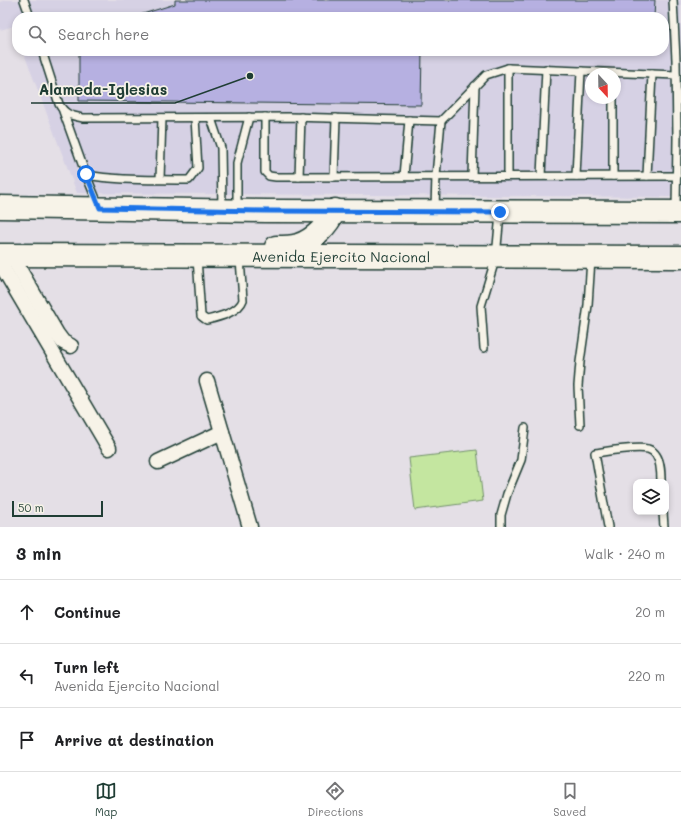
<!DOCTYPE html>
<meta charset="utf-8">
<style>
body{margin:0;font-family:Mali,sans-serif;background:#f6f6f6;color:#202124}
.controls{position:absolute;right:12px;bottom:12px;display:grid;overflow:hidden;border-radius:8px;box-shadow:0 2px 6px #0003}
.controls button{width:36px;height:36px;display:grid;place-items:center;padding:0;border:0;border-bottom:1px solid #e0e0e0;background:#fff;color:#202124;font:20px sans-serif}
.compass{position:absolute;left:585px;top:68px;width:36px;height:36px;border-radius:50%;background:#fff;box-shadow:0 2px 6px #0003;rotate:158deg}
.scale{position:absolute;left:12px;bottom:10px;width:91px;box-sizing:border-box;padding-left:4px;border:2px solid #1f3d34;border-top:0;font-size:11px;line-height:14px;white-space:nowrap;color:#1f3d34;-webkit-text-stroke:3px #f7f3e8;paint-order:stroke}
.stop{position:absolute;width:12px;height:12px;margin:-9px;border:3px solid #1a73e8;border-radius:50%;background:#fff}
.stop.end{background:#1a73e8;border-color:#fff;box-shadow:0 1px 4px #0008}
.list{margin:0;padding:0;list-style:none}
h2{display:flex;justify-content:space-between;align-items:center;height:52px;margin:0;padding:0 16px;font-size:17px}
h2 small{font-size:13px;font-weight:400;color:#757577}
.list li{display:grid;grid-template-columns:26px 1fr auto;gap:12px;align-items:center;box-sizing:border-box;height:64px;padding:0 16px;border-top:1px solid #e0e0e0}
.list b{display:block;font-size:15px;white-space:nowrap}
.list p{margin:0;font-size:13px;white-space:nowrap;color:#757577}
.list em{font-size:13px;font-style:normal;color:#757577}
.icon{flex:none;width:22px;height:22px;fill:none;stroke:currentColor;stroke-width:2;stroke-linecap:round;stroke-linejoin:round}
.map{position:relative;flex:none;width:681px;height:527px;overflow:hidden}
.search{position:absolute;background:#fff;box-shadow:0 2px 6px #0003;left:12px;right:12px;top:12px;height:44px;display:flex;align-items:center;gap:10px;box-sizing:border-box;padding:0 14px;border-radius:16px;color:#757577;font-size:15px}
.sheet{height:244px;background:#fff}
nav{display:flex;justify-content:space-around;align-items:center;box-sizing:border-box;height:56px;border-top:1px solid #e0e0e0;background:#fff;font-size:11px;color:#757577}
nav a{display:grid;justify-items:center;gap:2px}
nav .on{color:#1f3d34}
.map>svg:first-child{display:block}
</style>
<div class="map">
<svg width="681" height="527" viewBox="0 0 681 527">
<rect width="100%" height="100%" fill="#e4dfe6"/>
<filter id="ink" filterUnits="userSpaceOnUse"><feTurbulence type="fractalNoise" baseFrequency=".025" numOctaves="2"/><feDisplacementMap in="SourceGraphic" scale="8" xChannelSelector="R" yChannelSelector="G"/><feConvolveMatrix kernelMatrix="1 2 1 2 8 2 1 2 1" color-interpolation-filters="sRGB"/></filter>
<g filter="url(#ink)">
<path fill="#d6d1e4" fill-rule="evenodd" d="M5,0h676v197l-604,-4 -54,-142h641v-34h-647v18l-3,-9 -14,4v-28zM591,74h24v24h-24z"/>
<path fill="#c4e6a0" stroke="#72926a" d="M477,450l6,51 -68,9 -6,-52z"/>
<g fill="#b6b0e1" stroke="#1f3d34">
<path d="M175,0h480l-1,17h-521l42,-13z"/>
<path d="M79,51h343l-1,54 -342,-4z"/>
</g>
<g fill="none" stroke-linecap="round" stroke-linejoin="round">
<g stroke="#1f3d34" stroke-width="10">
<g id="service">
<path d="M24,0l6,17"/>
<path d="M673,0l3,60 1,78 -1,72"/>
<path d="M42,51l17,53c6,11 13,12 24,14l207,-1 151,4 45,-46 22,-7 168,7"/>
<path d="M508,68v108"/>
<path d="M63,111l23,64c34,6 69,4 103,5l9,-12 -3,-50"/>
<path d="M265,117v55l4,4 7,1 401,-1"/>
<path d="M211,118l10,30 1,60"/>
<path d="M86,175l13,31"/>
<path d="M404,176l5,-56"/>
<path d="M472,176l3,-90"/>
<path d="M541,176l5,-107"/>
<path d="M576,176l5,-105"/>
<path d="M613,176v-78"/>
<path d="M647,176l5,-102"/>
<path d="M299,177l2,-60"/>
<path d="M334,177l2,-59"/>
<path d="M160,179l2,-61"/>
<path d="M237,208v-45l12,-46"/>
<path d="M435,208l1,-32 5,-55"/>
<path d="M197,258l4,58 4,3 2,1c12,-3 32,-8 36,-20l-3,-41"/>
<path d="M484,348l-3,-42 15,-49 4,-43"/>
<path d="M580,425l-2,-39 2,-24 8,-57 3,-46"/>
<path d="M663,512l1,15"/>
<path d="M501,527v-12l6,-21 14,-34 4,-32"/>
<path d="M608,527l-13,-74c14,-2 41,-7 53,-4 3,1 6,3 8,6 5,7 5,19 5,27"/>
</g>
</g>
<g stroke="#1f3d34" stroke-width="17">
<g id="minor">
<path d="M11,255l46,79 6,8 8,4"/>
<path d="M0,263l109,185"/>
<path d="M207,381l43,146"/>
<path d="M158,462l64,-30"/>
</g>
</g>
<g stroke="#1f3d34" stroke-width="25">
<g id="primary">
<path d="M0,207l267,4 414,1"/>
<path d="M276,247c7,0 15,0 22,-2 16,-5 30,-20 37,-35"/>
<path id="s1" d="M0,255l681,2"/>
</g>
</g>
<use href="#service" stroke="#f7f3e8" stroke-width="7"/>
<use href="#minor" stroke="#f7f3e8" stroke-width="14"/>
<use href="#primary" stroke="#f7f3e8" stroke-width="22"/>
</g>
</g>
<g fill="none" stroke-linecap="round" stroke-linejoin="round" filter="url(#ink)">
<path stroke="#1a73e8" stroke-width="5" d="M86,174l14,34 167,3 233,1"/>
</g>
<g text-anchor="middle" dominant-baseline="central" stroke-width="3.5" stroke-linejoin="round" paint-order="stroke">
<g font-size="14" fill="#1f3d34" stroke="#f7f3e8">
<text stroke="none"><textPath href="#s1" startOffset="341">Avenida Ejercito Nacional</textPath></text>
</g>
</g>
<path fill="none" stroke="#1f3d34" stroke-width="1.5" d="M250 76L175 103H31"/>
<circle fill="#1f3d34" stroke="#f7f3e8" stroke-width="1.5" cx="250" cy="76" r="4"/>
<g font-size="15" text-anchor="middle" font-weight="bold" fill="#1f3d34" stroke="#f7f3e8" stroke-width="3.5" stroke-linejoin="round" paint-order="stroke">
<text x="103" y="95">Alameda-Iglesias</text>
</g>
</svg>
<div class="controls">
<button><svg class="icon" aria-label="layers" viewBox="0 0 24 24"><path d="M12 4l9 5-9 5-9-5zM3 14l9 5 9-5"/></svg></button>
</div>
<svg class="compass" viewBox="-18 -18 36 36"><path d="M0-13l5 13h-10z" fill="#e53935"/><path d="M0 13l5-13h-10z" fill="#757577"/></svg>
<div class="scale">50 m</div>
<div class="stop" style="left:86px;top:174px"></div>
<div class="stop end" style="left:500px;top:212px"></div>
<div class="search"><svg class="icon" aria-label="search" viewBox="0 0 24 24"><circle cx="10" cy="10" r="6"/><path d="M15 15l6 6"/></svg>Search here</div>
</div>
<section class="sheet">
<h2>3 min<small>Walk · 240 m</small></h2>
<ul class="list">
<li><svg class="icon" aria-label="ahead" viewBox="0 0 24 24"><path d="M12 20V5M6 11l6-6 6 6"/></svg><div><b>Continue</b></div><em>20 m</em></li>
<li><svg class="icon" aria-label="left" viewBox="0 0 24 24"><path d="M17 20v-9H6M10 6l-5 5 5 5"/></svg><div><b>Turn left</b><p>Avenida Ejercito Nacional</p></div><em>220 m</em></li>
<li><svg class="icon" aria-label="arrive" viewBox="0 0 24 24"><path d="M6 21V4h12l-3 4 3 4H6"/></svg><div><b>Arrive at destination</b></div></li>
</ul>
</section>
<nav>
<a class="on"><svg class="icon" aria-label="map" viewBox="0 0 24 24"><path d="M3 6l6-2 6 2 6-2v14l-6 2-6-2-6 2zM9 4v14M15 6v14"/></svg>Map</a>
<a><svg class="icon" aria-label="directions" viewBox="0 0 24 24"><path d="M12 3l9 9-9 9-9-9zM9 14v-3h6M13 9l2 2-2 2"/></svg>Directions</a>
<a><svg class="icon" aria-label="saved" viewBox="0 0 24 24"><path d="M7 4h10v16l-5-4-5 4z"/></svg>Saved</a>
</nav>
